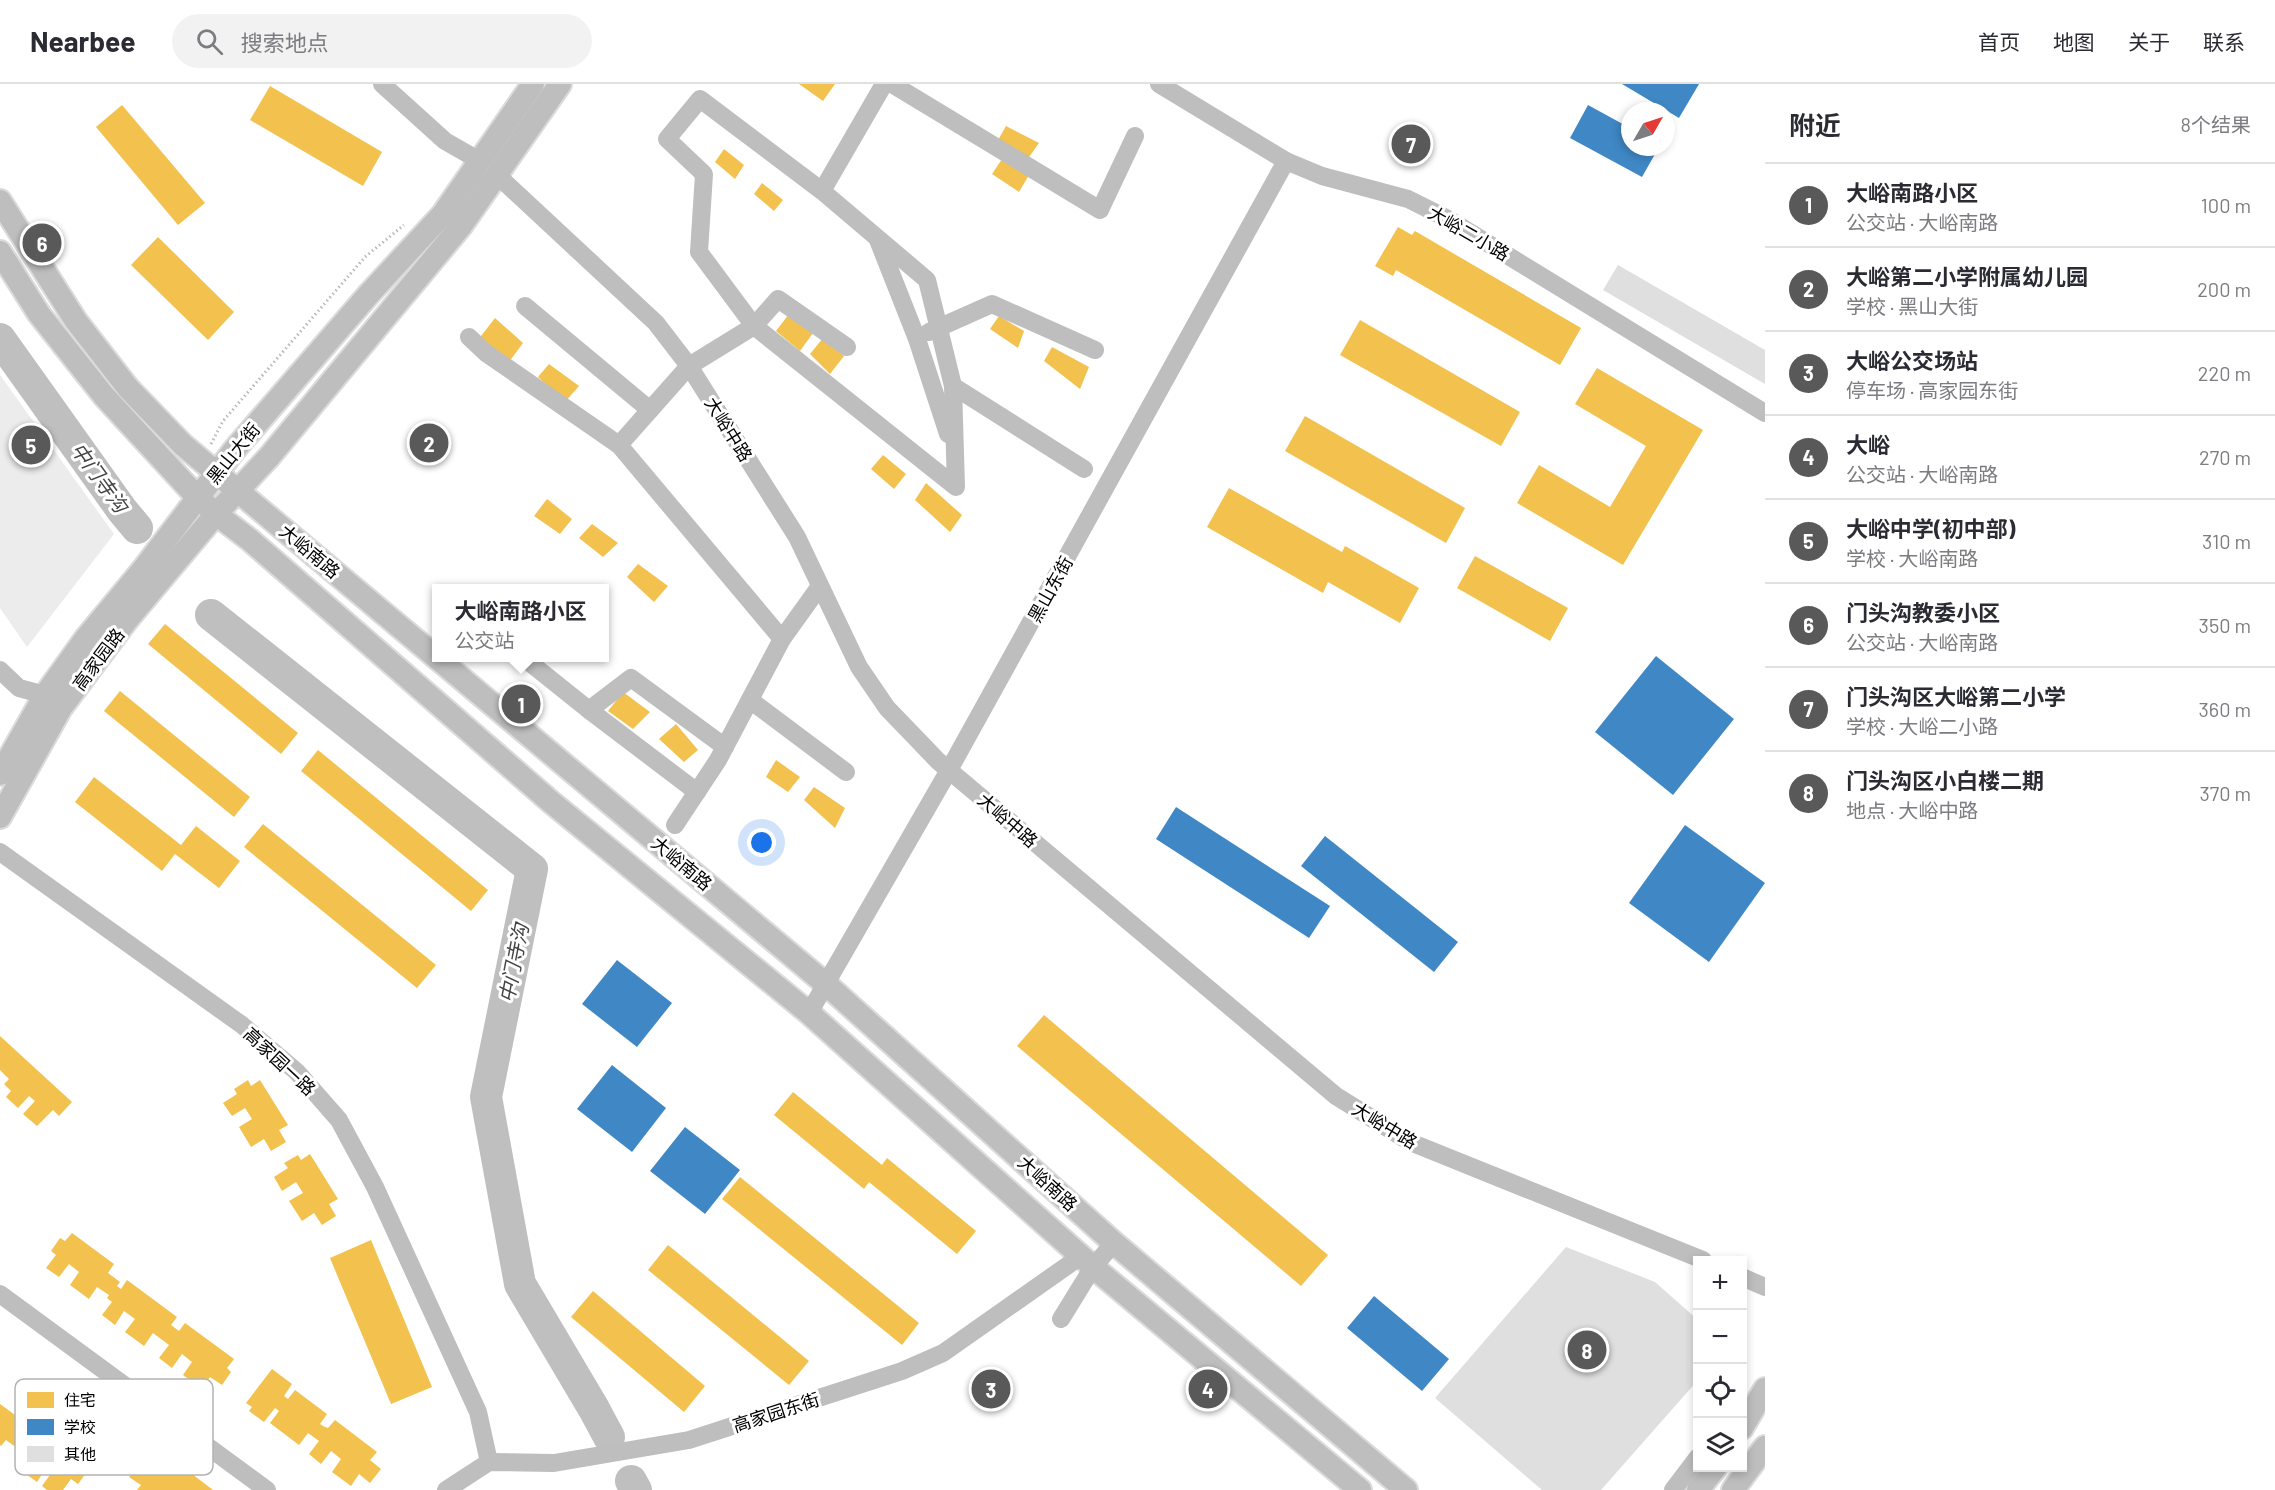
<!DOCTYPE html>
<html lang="zh">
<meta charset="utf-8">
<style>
body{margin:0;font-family:Barlow,"Noto Sans SC",sans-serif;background:#f2f2f3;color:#2b2b33}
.controls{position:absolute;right:18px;bottom:18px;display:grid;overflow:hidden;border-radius:0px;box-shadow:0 3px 9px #0003}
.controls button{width:54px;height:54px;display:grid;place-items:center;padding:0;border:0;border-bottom:2px solid #e1e1e2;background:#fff;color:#2b2b33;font:30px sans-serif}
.compass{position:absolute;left:1621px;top:18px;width:54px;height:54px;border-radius:50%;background:#fff;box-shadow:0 3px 9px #0003;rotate:51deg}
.you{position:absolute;left:762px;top:759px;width:21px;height:21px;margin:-15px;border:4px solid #fff;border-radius:50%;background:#1a73e8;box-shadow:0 0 0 9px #1a73e833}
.badge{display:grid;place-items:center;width:39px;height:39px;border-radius:50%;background:#595959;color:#fff;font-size:20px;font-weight:700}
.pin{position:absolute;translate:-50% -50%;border:3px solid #fff;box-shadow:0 2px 6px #0006}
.popup{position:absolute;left:432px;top:500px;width:177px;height:78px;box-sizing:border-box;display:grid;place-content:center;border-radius:0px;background:#fff;filter:drop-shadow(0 2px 4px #0005);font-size:20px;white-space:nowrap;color:#7c7c81}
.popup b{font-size:22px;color:#2b2b33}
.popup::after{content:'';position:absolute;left:50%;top:100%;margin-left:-12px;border:12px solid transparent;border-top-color:#fff}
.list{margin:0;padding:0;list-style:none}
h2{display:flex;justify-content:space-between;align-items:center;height:78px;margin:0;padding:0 24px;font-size:26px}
h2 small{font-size:20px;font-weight:400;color:#7c7c81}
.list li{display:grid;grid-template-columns:39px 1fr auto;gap:18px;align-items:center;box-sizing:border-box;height:84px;padding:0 24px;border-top:2px solid #e1e1e2}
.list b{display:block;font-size:22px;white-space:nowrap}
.list p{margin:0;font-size:20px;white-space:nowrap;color:#7c7c81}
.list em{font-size:20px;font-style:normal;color:#7c7c81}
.icon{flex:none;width:33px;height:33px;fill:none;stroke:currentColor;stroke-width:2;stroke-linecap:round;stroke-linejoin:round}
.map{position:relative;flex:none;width:1765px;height:1406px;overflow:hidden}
header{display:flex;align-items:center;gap:36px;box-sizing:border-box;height:84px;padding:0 30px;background:#fff;border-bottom:2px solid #e1e1e2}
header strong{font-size:28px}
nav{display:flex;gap:33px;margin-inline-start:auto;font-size:21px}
.search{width:420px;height:54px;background:#f2f2f3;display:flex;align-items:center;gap:15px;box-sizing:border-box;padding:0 21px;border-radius:33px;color:#7c7c81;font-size:22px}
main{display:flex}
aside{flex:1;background:#fff}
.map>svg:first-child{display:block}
</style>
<header>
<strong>Nearbee</strong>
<div class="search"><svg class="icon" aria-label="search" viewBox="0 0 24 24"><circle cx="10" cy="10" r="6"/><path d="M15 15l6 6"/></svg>搜索地点</div>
<nav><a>首页</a><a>地图</a><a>关于</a><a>联系</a></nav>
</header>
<main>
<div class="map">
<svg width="1765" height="1406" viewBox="0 0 1765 1406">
<rect width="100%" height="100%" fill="#fff"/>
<path fill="#ececec" d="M0,291l114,159 -87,113 -27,-39z"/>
<g fill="#f2c14e">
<path d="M799,0h36l-12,17z"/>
<path d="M270,2l112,66 -19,34 -113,-66z"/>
<path d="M122,21l83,98 -27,22 -82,-98z"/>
<path d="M1006,42l33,17 -12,17 -30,-18z"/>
<path d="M724,65l20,16 -9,14 -20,-17z"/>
<path d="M1002,75l27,16 -10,17 -27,-18z"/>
<path d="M762,99l21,17 -9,11 -20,-17z"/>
<path d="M1398,143l14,8 3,-4 166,97 -21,37 -164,-95 -3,6 -18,-10z"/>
<path d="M158,153l76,75 -26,28 -77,-75z"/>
<path d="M789,230l24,19 -13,18 -24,-20z"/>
<path d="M999,232l25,15 -6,17 -28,-19z"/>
<path d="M495,234l28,25 -14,19 -31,-22z"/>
<path d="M1360,236l160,92 -19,34 -161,-91z"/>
<path d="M823,254l21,18 -14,18 -20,-20z"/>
<path d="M1052,263l37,20 -9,22 -36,-28z"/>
<path d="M549,280l30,22 -14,16 -27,-25z"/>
<path d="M1597,284l106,62 -80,135 -106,-62 22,-38 71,42 36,-61 -71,-42z"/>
<path d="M1305,332l160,92 -19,35 -161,-92z"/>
<path d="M883,371l23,19 -12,15 -23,-20z"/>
<path d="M926,399l36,32 -12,17 -35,-32z"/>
<path d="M1229,404l113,64 3,-6 74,42 -19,35 -72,-41 -5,11 -116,-66z"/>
<path d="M547,415l25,20 -12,15 -26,-18z"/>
<path d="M592,440l26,19 -15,14 -24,-19z"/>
<path d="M1475,472l93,52 -18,33 -93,-53z"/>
<path d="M638,480l30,22 -14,16 -27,-25z"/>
<path d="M165,540l133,109 -17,21 -133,-110z"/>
<path d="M120,607l130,106 -16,20 -130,-106z"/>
<path d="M623,608l27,20 -17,17 -25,-18z"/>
<path d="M676,640l22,26 -14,12 -25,-23z"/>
<path d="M318,666l170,140 -17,21 -170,-140z"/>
<path d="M776,676l24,17 -12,15 -22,-15z"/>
<path d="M94,693l87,68 15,-19 44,35 -21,27 -44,-34 -13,17 -87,-69z"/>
<path d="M814,703l31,21 -10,20 -31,-28z"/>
<path d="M263,740l173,141 -19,23 -173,-141z"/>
<path d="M1044,931l284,240 -27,31 -284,-240z"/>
<path d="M0,952l72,66 -13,14 -6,-6 -16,16 -14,-12 12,-13 -6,-5 -11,12 -12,-11 5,-6 -7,-7 5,-5 -9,-9z"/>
<path d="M248,996l3,6 9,-6 28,45 -9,5 7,12 -15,9 -7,-12 -13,8 -12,-20 13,-8 -7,-11 -13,8 -9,-13 14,-9 -3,-5z"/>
<path d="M793,1008l89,73 5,-7 89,73 -19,23 -88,-72 -5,7 -90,-74z"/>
<path d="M310,1070l28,45 -9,5 7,12 -14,9 -8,-12 -12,8 -13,-20 14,-8 -7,-11 -14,9 -8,-14 14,-9 -4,-5 14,-8 3,5z"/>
<path d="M740,1093l179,146 -17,22 -180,-146z"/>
<path d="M72,1149l42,31 -6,9 12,9 -3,4 4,3 6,-9 50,37 -6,8 8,6 6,-8 49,36 -7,9 4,4 -9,13 -12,-8 -8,12 -19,-14 9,-13 -10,-8 -10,14 -13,-10 10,-13 -16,-12 -9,13 -19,-14 10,-13 -11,-8 -9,14 -13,-10 10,-13 -5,-4 2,-3 -12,-8 -8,12 -19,-14 9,-13 -10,-8 -10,13 -13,-9 10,-13 -5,-4 9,-13 5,3z"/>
<path d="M371,1156l61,147 -41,17 -61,-146z"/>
<path d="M668,1161l141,116 -20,24 -141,-115z"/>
<path d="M593,1207l112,95 -21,26 -113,-95z"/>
<path d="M272,1285l20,15 -8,12 4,3 7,-9 32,24 -7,10 3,2 5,2 7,-8 42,32 -7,8 11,9 -11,14 -11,-9 -8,12 -19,-14 9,-13 -10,-8 -10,13 -12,-10 10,-13 -11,-8 -9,12 -29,-22 9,-12 -4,-3 -11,14 -15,-11 3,-4 -6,-4z"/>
<path d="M0,1320l89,65 -11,15 -7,-5 -8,11h-16l-5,-4 10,-14 -6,-4 -9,14 -14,-10 5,-7 -8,-6 4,-6 -18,-13 -5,6 -1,-1z"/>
<path d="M154,1361l59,45h-76l4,-5 -12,-8z"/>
</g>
<g fill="#3f88c5">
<path d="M1622,0h77l-20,34z"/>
<path d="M1588,21l42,23v19h29l-17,30 -72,-39z"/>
<path d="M1656,572l78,63 -61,76 -78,-63z"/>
<path d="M1176,723l154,99 -21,32 -153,-99z"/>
<path d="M1685,741l80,58 -56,79 -80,-59z"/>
<path d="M1325,752l133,106 -24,30 -133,-106z"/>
<path d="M617,876l55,43 -35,44 -55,-43z"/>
<path d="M612,981l54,43 -34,44 -55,-43z"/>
<path d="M685,1043l55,43 -35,44 -55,-43z"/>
<path d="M1374,1212l75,63 -27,32 -75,-63z"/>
</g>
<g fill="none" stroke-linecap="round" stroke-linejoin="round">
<g stroke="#bfbfbf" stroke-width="32">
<path d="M0,255l122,171 15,18"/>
<path d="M211,531l321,254 -46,228 34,187 74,125 15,28"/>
<path d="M631,1397l5,9"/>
</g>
</g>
<g fill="#dfdfdf">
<path d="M1618,181l147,85v34l-162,-94z"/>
<path d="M1566,1163l89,35 43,38v60l-97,110h-59l-107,-92z"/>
</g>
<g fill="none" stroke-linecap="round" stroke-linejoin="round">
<g stroke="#dbdbdb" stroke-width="26">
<g id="major">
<path d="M0,117l76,120 52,67 55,57 644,540 287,258 292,247"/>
<path d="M0,168l39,62 65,82 93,101 19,17 34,26 301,262 258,211 284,254 267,223"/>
<path d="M0,690l45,-79 41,-57 59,-71 90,-118 134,-155 74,-80 90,-130"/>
<path d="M0,733l61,-109 66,-88 89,-106 53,-57 192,-231 99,-142"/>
<path d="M1742,1344l23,-39"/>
<path d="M1698,1406l17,-22"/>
<path d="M1733,1406l32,-43"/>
</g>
</g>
<path stroke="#b9b9b9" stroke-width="3" stroke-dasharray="1.5 3" stroke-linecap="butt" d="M211,360l12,-23 142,-164 39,-32"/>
<g stroke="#bebebe" stroke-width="18">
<path d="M382,0l63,57 35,20"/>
<path d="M892,0l208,126 35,-74"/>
<path d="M1159,0l127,77 36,15 86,23 40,20 317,194"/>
<path d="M497,91l159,148 33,43 108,171 62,130 28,41 51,53 398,335 74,46 293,118"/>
<path d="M822,107l105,89 26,106 3,101 -202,-161 -55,-74 5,-78 -37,-35 33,-40 122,92 62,-107"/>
<path d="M878,156l39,99 31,95"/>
<path d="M525,222l125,104"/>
<path d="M929,248l63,-28 103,46"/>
<path d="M469,253l17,16 133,92 70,-79 65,-40 24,-27 69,48"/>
<path d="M953,302l131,83"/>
<path d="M619,361l163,194 -64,121 -43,65"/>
<path d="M782,555l38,-53"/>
<path d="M524,574l65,52"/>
<path d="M0,586l19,18 26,7"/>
<path d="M750,616l96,72"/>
<path d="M697,708l-108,-82 42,-32 94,69"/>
<path d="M0,768l242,173 55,47 42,48 36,67 103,225 11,50"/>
<path d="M809,929l140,-243 337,-609"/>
<path d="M1742,1193l23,10"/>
<path d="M0,1210l267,196"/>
<path d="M1061,1235l32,-52 21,-24"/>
<path d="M446,1406l43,-28 65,1 135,-23 213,-69 41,-18 138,-97"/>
<path d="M1673,1406l25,-33"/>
</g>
<use href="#major" stroke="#bebebe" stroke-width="22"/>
</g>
<g text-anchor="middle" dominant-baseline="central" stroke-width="6" stroke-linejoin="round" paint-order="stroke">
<g font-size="18" fill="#000" stroke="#fff">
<text transform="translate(1469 149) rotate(30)">大峪二小路</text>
<text transform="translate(729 345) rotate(58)">大峪中路</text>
<text transform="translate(233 369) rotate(-51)">黑山大街</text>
<text transform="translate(310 467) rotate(40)">大峪南路</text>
<text transform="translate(1050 505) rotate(-61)">黑山东街</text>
<text transform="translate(98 575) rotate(-53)">高家园路</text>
<text transform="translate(1008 736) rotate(41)">大峪中路</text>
<text transform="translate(682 779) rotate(40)">大峪南路</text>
<text transform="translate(280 977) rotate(43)">高家园一路</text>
<text transform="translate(1385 1041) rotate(31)">大峪中路</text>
<text transform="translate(1048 1099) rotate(42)">大峪南路</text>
<text transform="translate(776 1328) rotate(-18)">高家园东街</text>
</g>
<g font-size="20" font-style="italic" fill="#444" stroke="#fff">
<text transform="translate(100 393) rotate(54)">中门寺沟</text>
<text transform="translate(513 879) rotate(-79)">中门寺沟</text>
</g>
</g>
<rect x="15" y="1295" width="198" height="96" rx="9" fill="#fff" stroke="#b2b2b2" stroke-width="1.5"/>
<rect x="27" y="1308" width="27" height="16" fill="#f2c14e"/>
<rect x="27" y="1335" width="27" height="16" fill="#3f88c5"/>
<rect x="27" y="1362" width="27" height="16" fill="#dfdfdf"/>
<g font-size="16" fill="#000">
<text x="64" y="1322">住宅</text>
<text x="64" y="1349">学校</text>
<text x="64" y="1376">其他</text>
</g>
</svg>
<div class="controls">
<button>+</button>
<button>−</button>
<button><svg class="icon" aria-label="locate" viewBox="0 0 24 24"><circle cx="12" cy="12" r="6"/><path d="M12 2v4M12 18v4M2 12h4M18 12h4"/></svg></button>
<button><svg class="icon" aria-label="layers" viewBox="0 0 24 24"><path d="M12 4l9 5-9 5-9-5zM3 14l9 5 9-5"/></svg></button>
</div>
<svg class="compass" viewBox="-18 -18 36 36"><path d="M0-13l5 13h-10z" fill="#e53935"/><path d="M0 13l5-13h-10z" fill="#7c7c81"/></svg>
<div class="you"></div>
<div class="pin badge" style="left:521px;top:620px">1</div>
<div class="popup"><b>大峪南路小区</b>公交站</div>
<div class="pin badge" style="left:429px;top:359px">2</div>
<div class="pin badge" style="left:991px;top:1305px">3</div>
<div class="pin badge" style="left:1208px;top:1305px">4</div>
<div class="pin badge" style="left:31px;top:361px">5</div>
<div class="pin badge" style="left:42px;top:159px">6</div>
<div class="pin badge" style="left:1411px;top:60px">7</div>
<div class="pin badge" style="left:1587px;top:1266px">8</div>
</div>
<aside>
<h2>附近<small>8个结果</small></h2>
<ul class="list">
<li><span class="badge">1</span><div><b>大峪南路小区</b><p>公交站 · 大峪南路</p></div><em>100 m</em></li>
<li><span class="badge">2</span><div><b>大峪第二小学附属幼儿园</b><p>学校 · 黑山大街</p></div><em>200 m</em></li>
<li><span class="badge">3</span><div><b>大峪公交场站</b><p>停车场 · 高家园东街</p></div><em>220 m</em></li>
<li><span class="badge">4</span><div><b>大峪</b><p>公交站 · 大峪南路</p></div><em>270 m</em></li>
<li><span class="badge">5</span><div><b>大峪中学(初中部)</b><p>学校 · 大峪南路</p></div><em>310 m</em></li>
<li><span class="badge">6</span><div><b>门头沟教委小区</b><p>公交站 · 大峪南路</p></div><em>350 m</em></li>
<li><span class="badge">7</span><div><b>门头沟区大峪第二小学</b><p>学校 · 大峪二小路</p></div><em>360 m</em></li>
<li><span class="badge">8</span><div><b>门头沟区小白楼二期</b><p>地点 · 大峪中路</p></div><em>370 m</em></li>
</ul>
</aside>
</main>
